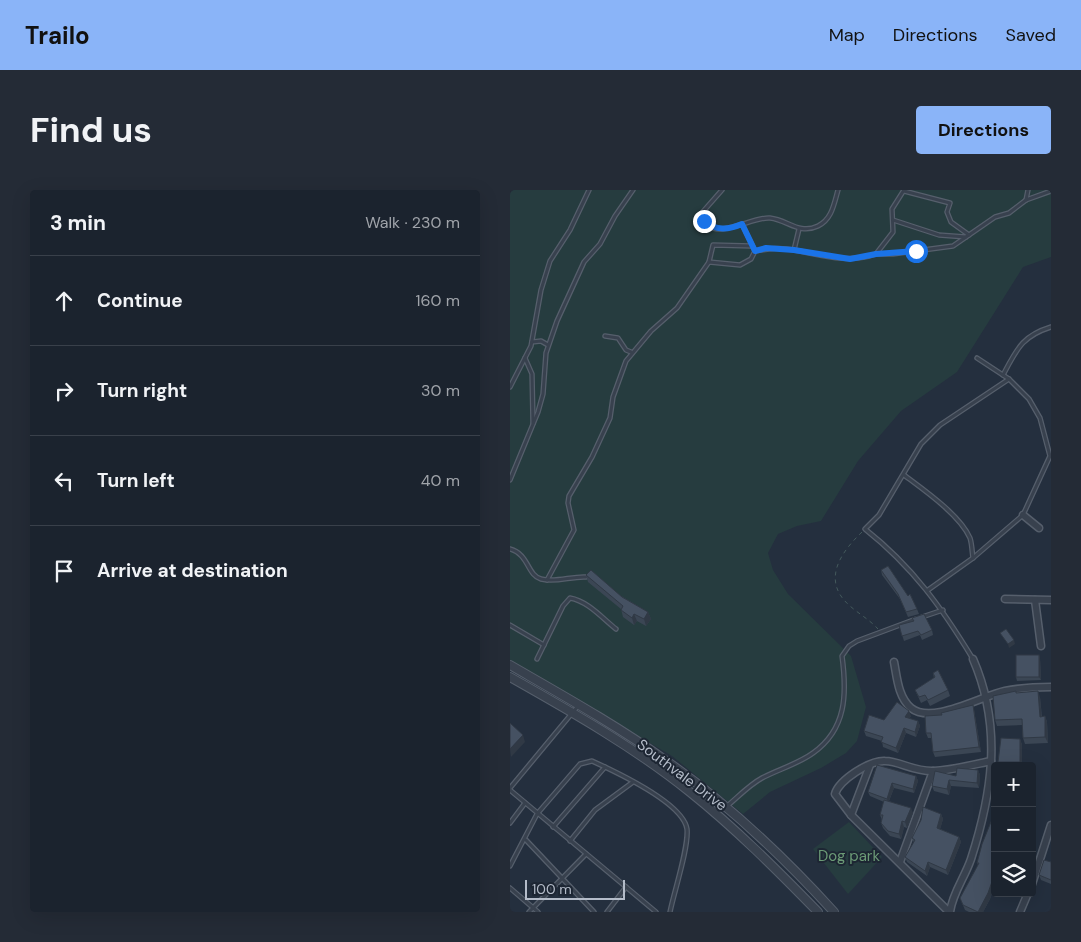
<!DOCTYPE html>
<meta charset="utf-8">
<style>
body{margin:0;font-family:"DM Sans",sans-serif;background:#242b36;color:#f1f3f6}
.controls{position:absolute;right:15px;bottom:15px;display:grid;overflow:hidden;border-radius:5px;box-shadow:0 5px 20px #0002}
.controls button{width:45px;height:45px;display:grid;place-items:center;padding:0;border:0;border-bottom:1px solid #39404a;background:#1b232e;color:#f1f3f6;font:25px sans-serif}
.scale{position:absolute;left:15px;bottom:12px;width:100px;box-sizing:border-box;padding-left:5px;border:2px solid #b4bcc9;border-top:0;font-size:14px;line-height:18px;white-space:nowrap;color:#b4bcc9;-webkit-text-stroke:4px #1d2633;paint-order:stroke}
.stop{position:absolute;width:15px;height:15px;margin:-11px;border:4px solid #1a73e8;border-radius:50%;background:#fff}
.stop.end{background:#1a73e8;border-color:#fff;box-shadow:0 1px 5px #0008}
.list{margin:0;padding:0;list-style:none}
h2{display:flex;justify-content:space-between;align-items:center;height:65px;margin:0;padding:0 20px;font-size:21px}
h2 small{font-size:16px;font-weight:400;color:#a0a4aa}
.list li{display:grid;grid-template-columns:32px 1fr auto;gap:15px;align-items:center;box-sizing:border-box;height:90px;padding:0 20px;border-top:1px solid #39404a}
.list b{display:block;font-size:19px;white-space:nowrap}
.list em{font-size:16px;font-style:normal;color:#a0a4aa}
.icon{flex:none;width:28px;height:28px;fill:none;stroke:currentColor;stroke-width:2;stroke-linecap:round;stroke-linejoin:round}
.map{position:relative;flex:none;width:541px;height:722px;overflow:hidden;border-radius:5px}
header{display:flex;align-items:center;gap:30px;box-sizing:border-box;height:70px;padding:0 25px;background:#8ab4f8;color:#111}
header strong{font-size:24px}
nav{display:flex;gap:28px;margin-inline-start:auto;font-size:18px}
.intro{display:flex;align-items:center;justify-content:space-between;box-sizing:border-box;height:120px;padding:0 30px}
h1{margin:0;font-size:35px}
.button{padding:12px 22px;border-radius:5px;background:#8ab4f8;color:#111;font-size:18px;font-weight:700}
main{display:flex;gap:30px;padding:0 30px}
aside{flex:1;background:#1b232e;border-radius:5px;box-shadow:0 5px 20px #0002}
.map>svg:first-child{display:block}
</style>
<header>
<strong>Trailo</strong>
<nav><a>Map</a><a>Directions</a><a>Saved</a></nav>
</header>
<div class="intro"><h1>Find us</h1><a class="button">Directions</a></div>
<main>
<aside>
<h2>3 min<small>Walk · 230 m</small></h2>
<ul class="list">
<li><svg class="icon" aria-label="ahead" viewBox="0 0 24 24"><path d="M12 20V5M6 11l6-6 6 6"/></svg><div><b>Continue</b></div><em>160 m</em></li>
<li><svg class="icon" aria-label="right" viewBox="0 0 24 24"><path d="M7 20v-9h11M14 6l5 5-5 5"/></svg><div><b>Turn right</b></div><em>30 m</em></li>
<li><svg class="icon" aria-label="left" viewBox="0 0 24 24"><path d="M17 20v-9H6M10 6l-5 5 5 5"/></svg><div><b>Turn left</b></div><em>40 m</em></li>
<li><svg class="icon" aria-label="arrive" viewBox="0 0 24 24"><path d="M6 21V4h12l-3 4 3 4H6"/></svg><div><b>Arrive at destination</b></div></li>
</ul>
</aside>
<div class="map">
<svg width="541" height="722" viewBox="0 0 541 722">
<rect width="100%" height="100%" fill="#242f3e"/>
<g fill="#263c3f">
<path d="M0,0h541v67l-28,10 -66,105 -56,39 -43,50 -37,60 -24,5 -19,8 -10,19 5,17 15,24 63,62 15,51 -9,34 -11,12 -25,15 -51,24 -27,22 -71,-58 -162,-96z"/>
<path d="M339,632l33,35 -34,37 -35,-45z"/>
</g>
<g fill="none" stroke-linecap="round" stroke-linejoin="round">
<g stroke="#565f6c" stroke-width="5.5">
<g id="service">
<path d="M212,0l-22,25c12,31 50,1 70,3 18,2 29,17 48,8 14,-7 16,-22 20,-36"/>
<path d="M394,0l-12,19 1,23 -17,22h17l60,-8 42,-29 14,-4 17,-13 25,-9"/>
<path d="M394,1l46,12 -3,9 4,10 18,13"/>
<path d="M516,10l2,-10"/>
<path d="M383,30l46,15 27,2"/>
<path d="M232,34l13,27c13,-2 25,-4 39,-1 27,5 55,14 82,4"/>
<path d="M284,60l5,-21"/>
<path d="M199,72l4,-17 39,1"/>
<path d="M95,146l13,2 8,12 5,2"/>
<path d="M22,152l9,-1 7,4"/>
<path d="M15,168l7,16 1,49"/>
<path d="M493,185c14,-26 19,-39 48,-48"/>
<path d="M0,197l21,-41 10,-56 9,-29 20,-31 19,-40"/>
<path d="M394,285c20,15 56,40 66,63 2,6 2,14 3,20"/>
<path d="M0,290l28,-68 5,-18 3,-41 11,-32 27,-59 16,-18 15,-28 18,-26"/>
<path d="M0,359c19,5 17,26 31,30 14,4 31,-3 45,-2"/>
<path d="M37,390l27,-50 -6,-27 1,-7 23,-39 18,-39 3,-21 13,-36 25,-30 26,-23 32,-46 31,3 11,-6 4,-8"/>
<path d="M418,400l45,-32 50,-43 27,-59 -10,-38 -11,-19 -20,-20 -32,-21"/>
<path d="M412,427l21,-7"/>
<path d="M0,435l34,20"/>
<path d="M27,469l26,-53 7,-8c18,3 33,21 46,31"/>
<path d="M463,469c-31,-51 -60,-92 -108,-130l14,-14 42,-71 19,-19 69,-46"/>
<path d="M0,598l68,-82"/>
<path d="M0,600l146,122"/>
<path d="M216,617c12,-10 23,-22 36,-29 17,-9 36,-14 51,-25 34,-24 34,-60 29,-97l7,-10 8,-5 59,-22"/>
<path d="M0,633l15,-20"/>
<path d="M43,637l52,-60"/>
<path d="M16,650l68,72"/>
<path d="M60,651l25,-31 38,-28"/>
<path d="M0,676l27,-52 43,-50 12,-3c22,10 91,42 95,68 2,18 -13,63 -17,83"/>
<path d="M0,698l28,24"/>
<path d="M19,722l57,-58"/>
<path d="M97,722l19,-25"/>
</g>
</g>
<g stroke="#565f6c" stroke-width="9">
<g id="minor">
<path d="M513,325l16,13"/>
<path d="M495,409l46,1"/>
<path d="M525,410l6,46"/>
<path d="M384,472c3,15 4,35 17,46 21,17 70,-12 94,-17 15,-3 31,-4 46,-4"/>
<path d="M341,625l19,-50"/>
<path d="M390,672l33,-91"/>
<path d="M522,694l19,-59"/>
<path d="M439,722l-98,-97 -16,-21c4,-14 35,-34 50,-33 15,0 28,11 49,10 19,-1 38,-6 57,-10"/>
<path d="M440,722c2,-18 15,-35 21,-53 22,-68 31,-133 2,-200"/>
<path d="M510,722l8,-19"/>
</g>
</g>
<g stroke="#565f6c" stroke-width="10">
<g id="tertiary">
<path d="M0,475c52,30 106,60 155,95 62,43 118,96 169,152"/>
<path d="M0,487c62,35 124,70 180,115 45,36 87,78 128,120"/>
</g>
</g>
<path stroke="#44595c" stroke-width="1" stroke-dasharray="4 4" stroke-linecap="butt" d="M352,342c-22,21 -41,49 -12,74 9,8 20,14 28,23"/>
<use href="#service" stroke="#38414e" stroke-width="3"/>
<use href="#minor" stroke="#38414e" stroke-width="6"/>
<use href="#tertiary" stroke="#38414e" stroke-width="8"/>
</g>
<g fill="#3b4654">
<path d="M371,380l36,39 2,5 -11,3 -8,-18 -18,-24z"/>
<path d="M76,385l62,37 3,7 -5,7 -9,-5 -3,4 -11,-8 -2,-8 -33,-27z"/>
<path d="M389,435l33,5 1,5 -11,5 -2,-5 -16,6z"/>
<path d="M529,465l1,3 1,22 -24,1 -1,-4z"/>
<path d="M423,483l15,17 2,6 -20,10 -3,-6 -6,3 -6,-13 19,-12z"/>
<path d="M506,503l24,4 2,20 3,-1 2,6 1,21 -23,1 -2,-6 -1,-13 -25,1 -2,-6z"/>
<path d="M463,515l1,5 7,42 -46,5 -2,-5 -1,-14h-4l-2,-5 16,-18z"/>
<path d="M401,526l-2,3 9,2 2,5 -4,11 -10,-4 -8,20 -15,-6 -1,-6 -16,-5 -2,-5 20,-11z"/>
<path d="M510,549l2,6v21h-23l-1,-4z"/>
<path d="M468,580l2,5 -1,13 -28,-2 -2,9 -15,-4 -2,-5 24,-10z"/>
<path d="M406,586l2,5 -4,12 -20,-5 -5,13 24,12 -6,15 -3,-1 -3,12 -11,-3 -7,-8 -2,-5 1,-3 -2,-5 4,-13 -14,-6 -2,-4z"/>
<path d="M485,622v72l-5,15 -7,13h-14l-4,-2 -5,-12 18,-33 -1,-2z"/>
<path d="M431,624l2,5 -3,10 19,8 2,5 -13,33 -18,-8 -3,9 -20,-14 -2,-5 9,-14 -2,-5z"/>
<path d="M541,672v22l-10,-4 -2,-5z"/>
</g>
<g fill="#303945">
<path d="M138,422l3,7 -5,7 -2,-7z"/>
<path d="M124,424l3,7 -3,4 -2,-7z"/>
<path d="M504,450l1,4 -6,4 -1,-4z"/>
<path d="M529,465l1,3 1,22 -2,-3z"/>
<path d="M528,501l2,6 2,26 -2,-6z"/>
<path d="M463,515l1,5 7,42 -2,-5z"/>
<path d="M399,521l2,5 -4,6 -2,-5z"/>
<path d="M535,526l2,6 1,21 -3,-6z"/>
<path d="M408,531l2,5 -4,11 -1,-5z"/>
<path d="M394,538l2,5 -8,20 -2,-5z"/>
<path d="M13,545l2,7 -14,15 -1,-8z"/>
<path d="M510,549l2,6v21l-2,-4z"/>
<path d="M468,580l2,5 -1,13 -2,-5z"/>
<path d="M406,586l2,5 -4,12 -1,-4z"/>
<path d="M439,590l2,6 -2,9 -2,-6z"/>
<path d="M382,593l2,5 -6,15 -1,-4z"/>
<path d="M401,618l2,5 -6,15 -2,-6z"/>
<path d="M431,624l2,5 -4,14 -2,-5z"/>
<path d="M392,631l2,6 -3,12 -2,-5z"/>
<path d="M449,647l2,5 -13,33 -2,-5z"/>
<path d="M418,672l2,5 -3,9 -2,-5z"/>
<path d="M485,683v11l-5,15 -7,13h-5z"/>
</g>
<g fill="#455162" stroke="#303945">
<path d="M378,376l20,30 2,-2 7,15 -11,3 -8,-18 -17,-24z"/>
<path d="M81,380l31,27 26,15 -4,7 -10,-5 -2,4 -11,-8 2,-4 -37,-31z"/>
<path d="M414,424l8,16 -11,5 -3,-4 -16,5 -3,-11 15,-4 -2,-3z"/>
<path d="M496,439l8,11 -6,4 -8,-11z"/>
<rect x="506" y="465" width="23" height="22"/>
<path d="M428,480l10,20 -20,10 -3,-5 -6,2 -4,-7 20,-13 -2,-4z"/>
<path d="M506,501v2l22,-2 2,26 5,-1v21l-22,1 -1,-19 -27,1 -2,-24z"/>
<path d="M387,512l12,9 -4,6 13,4 -3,11 -11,-4 -8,20 -15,-6 2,-5 -19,-6 5,-16 15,5z"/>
<path d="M463,515l6,42 -46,5 -2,-19h-5l-1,-17 17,-1 -1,-2z"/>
<path d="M0,533l13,12 -13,14z"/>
<path d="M491,548l19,1v23h-22z"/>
<path d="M367,575l39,11 -3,13 -21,-6 -5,16 -19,-7z"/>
<path d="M447,578l21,2 -1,13 -28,-3 -2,9 -15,-3 3,-15 21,5z"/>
<path d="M374,610l27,8 -6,14 -3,-1 -3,13 -11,-3 -7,-8 2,-8h-3z"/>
<path d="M413,617l18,7 -4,14 22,9 -13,33 -18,-8 -3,9 -20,-14 10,-17 -3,-2 9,-18z"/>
<path d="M485,622v61l-7,20 -10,19 -15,-7 -3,-7 19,-35h-2l5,-19z"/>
<path d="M534,670l7,2v18l-12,-5z"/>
</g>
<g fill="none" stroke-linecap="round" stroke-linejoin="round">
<path stroke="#1a73e8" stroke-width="6" d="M194,31c12,10 24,9 38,3l13,27 11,-3 28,2 56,9 26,-5 40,-3"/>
</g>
<g text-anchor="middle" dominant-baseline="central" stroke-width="4" stroke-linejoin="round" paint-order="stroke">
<g font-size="15" fill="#b4bcc9" stroke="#1d2633">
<text transform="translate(172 585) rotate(37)">Southvale Drive</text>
</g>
<g font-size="15" fill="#6b9a76" stroke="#1d2633">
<text x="339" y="666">Dog park</text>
</g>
</g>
</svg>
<div class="controls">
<button>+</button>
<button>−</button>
<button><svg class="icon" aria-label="layers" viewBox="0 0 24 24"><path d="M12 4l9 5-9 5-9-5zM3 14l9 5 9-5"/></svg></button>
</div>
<div class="scale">100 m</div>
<div class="stop" style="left:406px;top:61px"></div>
<div class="stop end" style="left:194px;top:31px"></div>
</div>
</main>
